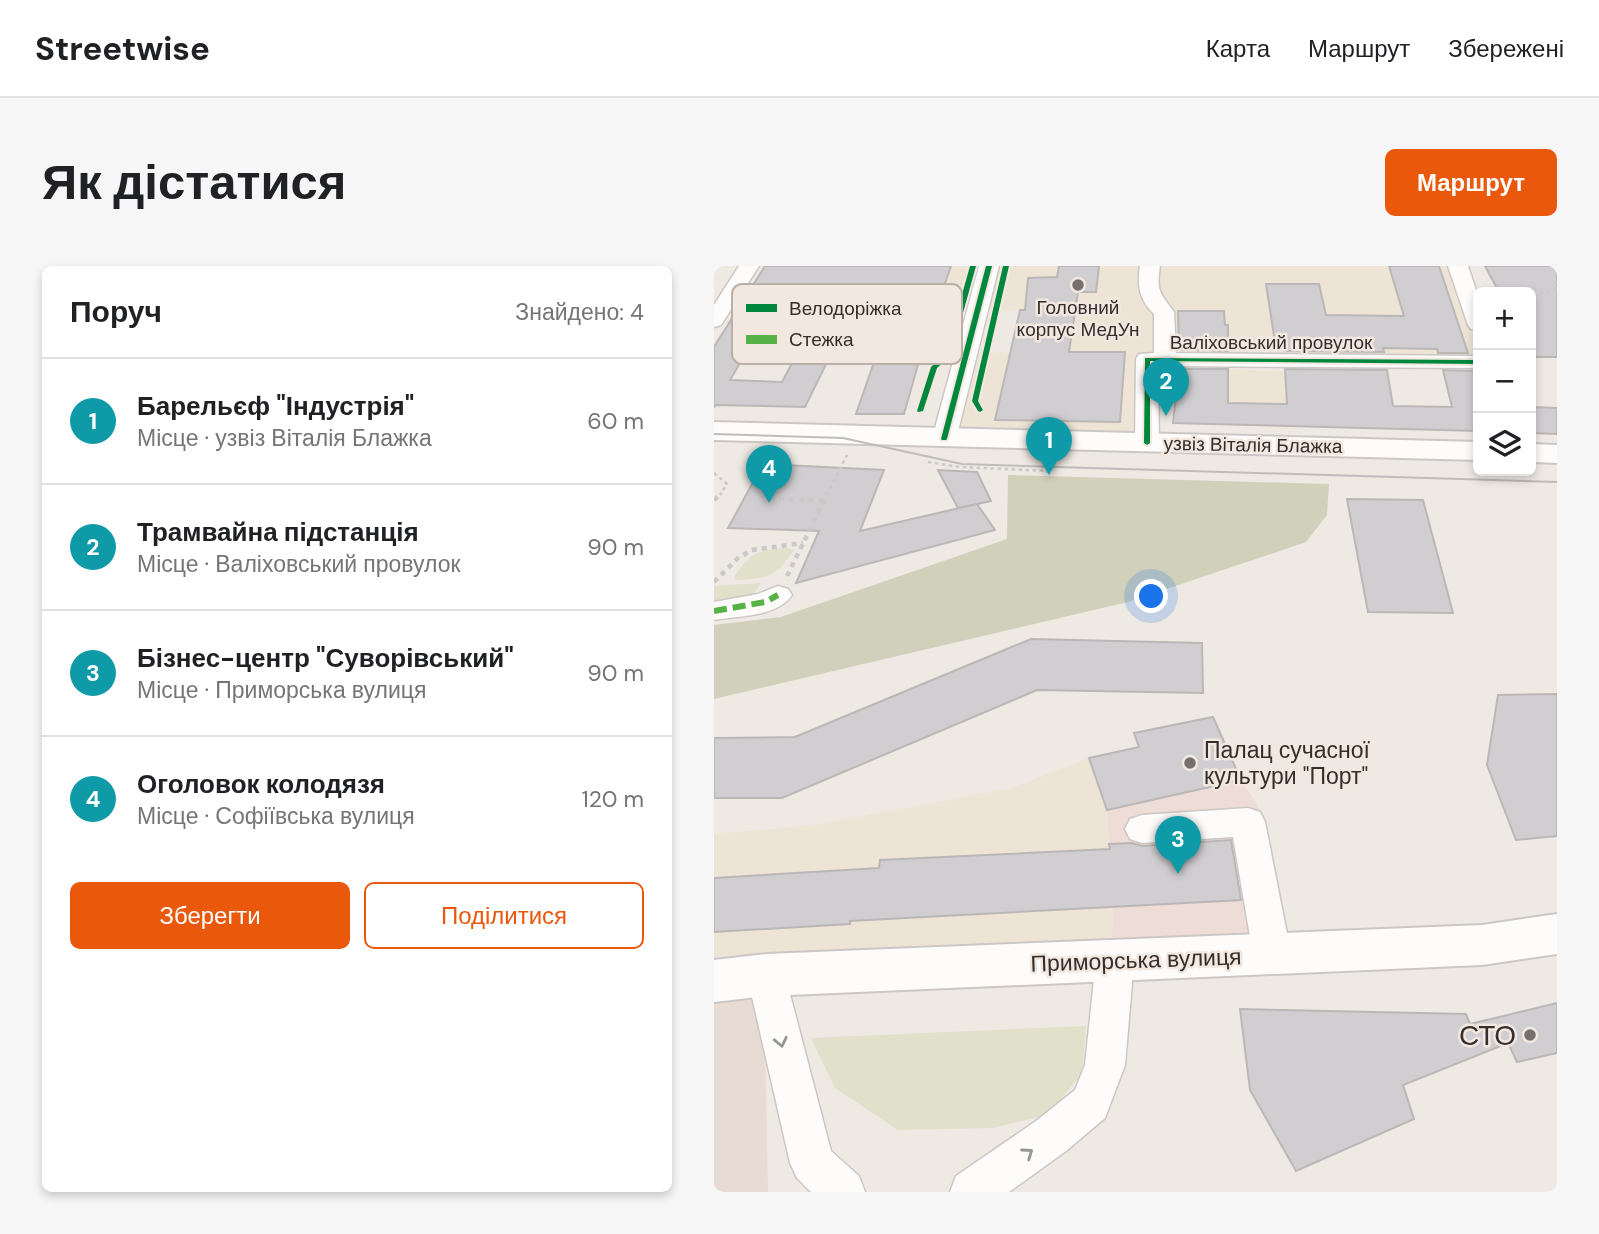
<!DOCTYPE html>
<html lang="uk">
<meta charset="utf-8">
<style>
body{margin:0;font-family:"DM Sans",sans-serif;background:#f6f6f6;color:#202124}
.controls{position:absolute;right:21px;top:21px;display:grid;overflow:hidden;border-radius:10px;box-shadow:0 4px 10px #0003}
.controls button{width:63px;height:63px;display:grid;place-items:center;padding:0;border:0;border-bottom:2px solid #e0e0e0;background:#fff;color:#202124;font:35px sans-serif}
.you{position:absolute;left:438px;top:331px;width:24px;height:24px;margin:-18px;border:5px solid #fff;border-radius:50%;background:#1a73e8;box-shadow:0 0 0 10px #1a73e833}
.badge{display:grid;place-items:center;width:46px;height:46px;border-radius:50%;background:#ea580c;color:#fff;font-size:23px;font-weight:700}
.pin{position:absolute;translate:-50% -58px;filter:drop-shadow(0 2px 4px #0008)}
.pin::after{content:'';position:absolute;top:37px;width:24px;height:21px;background:inherit;clip-path:polygon(0 0,100% 0,50% 100%)}
.list{margin:0;padding:0;list-style:none}
h2{display:flex;justify-content:space-between;align-items:center;height:91px;margin:0;padding:0 28px;font-size:30px}
h2 small{font-size:23px;font-weight:400;color:#757577}
.list li{display:grid;grid-template-columns:46px 1fr auto;gap:21px;align-items:center;box-sizing:border-box;height:126px;padding:0 28px;border-top:2px solid #e0e0e0}
.list b{display:block;font-size:26px;white-space:nowrap}
.list p{margin:0;font-size:23px;white-space:nowrap;color:#757577}
.list em{font-size:23px;font-style:normal;color:#757577}
.actions{display:flex;gap:14px;padding:21px 28px}
.actions a{flex:1;padding:16px 0;border:2px solid #ea580c;border-radius:10px;text-align:center;font-size:24px;color:#ea580c}
.actions .main{background:#ea580c;color:#fff}
.icon{flex:none;width:38px;height:38px;fill:none;stroke:currentColor;stroke-width:2;stroke-linecap:round;stroke-linejoin:round}
.map{position:relative;flex:none;width:843px;height:926px;overflow:hidden;border-radius:10px}
header{display:flex;align-items:center;gap:42px;box-sizing:border-box;height:98px;padding:0 35px;background:#fff;border-bottom:2px solid #e0e0e0}
header strong{font-size:33px}
nav{display:flex;gap:38px;margin-inline-start:auto;font-size:24px}
.intro{display:flex;align-items:center;justify-content:space-between;box-sizing:border-box;height:168px;padding:0 42px}
h1{margin:0;font-size:49px}
.button{padding:18px 32px;border-radius:10px;background:#ea580c;color:#fff;font-size:24px;font-weight:700}
main{display:flex;gap:42px;padding:0 42px}
aside{flex:1;background:#fff;border-radius:10px;box-shadow:0 4px 10px #0003}
.map>svg:first-child{display:block}
</style>
<header>
<strong>Streetwise</strong>
<nav><a>Карта</a><a>Маршрут</a><a>Збережені</a></nav>
</header>
<div class="intro"><h1>Як дістатися</h1><a class="button">Маршрут</a></div>
<main>
<aside>
<h2>Поруч<small>Знайдено: 4</small></h2>
<ul class="list">
<li><span class="badge" style="background:#0f9aa8">1</span><div><b>Барельєф &quot;Індустрія&quot;</b><p>Місце · узвіз Віталія Блажка</p></div><em>60 m</em></li>
<li><span class="badge" style="background:#0f9aa8">2</span><div><b>Трамвайна підстанція</b><p>Місце · Валіховський провулок</p></div><em>90 m</em></li>
<li><span class="badge" style="background:#0f9aa8">3</span><div><b>Бізнес-центр &quot;Суворівський&quot;</b><p>Місце · Приморська вулиця</p></div><em>90 m</em></li>
<li><span class="badge" style="background:#0f9aa8">4</span><div><b>Оголовок колодязя</b><p>Місце · Софіївська вулиця</p></div><em>120 m</em></li>
</ul>
<div class="actions"><a class="main">Зберегти</a><a>Поділитися</a></div>
</aside>
<div class="map">
<svg width="843" height="926" viewBox="0 0 843 926">
<rect width="100%" height="100%" fill="#efe9e4"/>
<path fill="#edddd6" d="M499,451l28,62 23,37 22,134 -175,7 2,-48 -6,-99 -18,-52 50,-11 -5,-14z"/>
<path fill="#e8dbd3" d="M50,712l4,214h-54v-208z"/>
<g fill="#ede4d6">
<path d="M139,0h138l-26,81 -153,-3z"/>
<path d="M280,0h453l31,85v7l-337,-5 -1,80h-197l24,-81 101,2 7,-43 -92,-1z"/>
<path d="M463,102l176,5 8,56 -187,-6z"/>
<path d="M375,492l18,52 6,99 -2,48 -397,18v-141l102,-9 196,-37z"/>
</g>
<g fill="#e0e0cb">
<path d="M73,282l7,2c-18,27 -26,29 -58,30l-2,-2c14,-25 25,-28 53,-30z"/>
<path d="M47,317l-9,14 -38,7v-18z"/>
<path d="M372,760l-4,48 -35,41 -54,13 -95,2 -63,-42 -24,-50z"/>
</g>
<path fill="#d0d0bb" d="M294,209l321,9 -2,31 -21,27 -178,60 -414,97v-74l67,-8 226,-78z"/>
<g fill="#d1ced1" stroke="#bab7b6" stroke-width="2" fill-rule="evenodd">
<path d="M51,0h186l-28,81 -19,67h-48l24,-69 -44,-1 -31,63 -89,-2 -2,2v-60zM48,60l49,1 -29,55 -52,-2z"/>
<path d="M345,0h40l-3,26h-18l-9,60h56l-5,70 -125,-2 25,-110h5l3,-32 29,-1z"/>
<path d="M675,0h50l29,87h-30l-1,-4 -54,-1 1,4 -100,-1v-2h-8l-10,-65h53l7,31 78,1z"/>
<path d="M771,0h72v91h-26v-65h-32z"/>
<path d="M464,45h46l1,14h3v26l-49,-1z"/>
<path d="M465,103h49v34l59,1 -2,-35 102,1 6,36 59,1 -9,-37 31,1 4,10v50l-305,-8z"/>
<path d="M817,141l26,1v26l-26,-1z"/>
<path d="M49,198l121,6 -24,61 117,-27 -19,4 -20,-38 39,2 14,29 -14,3 18,26 -199,53 23,-52 -91,-3z"/>
<path d="M633,233l76,1 30,113 -85,-1z"/>
<path d="M317,373l171,4 1,50 -166,-3 -255,108h-68v-60l81,-1z"/>
<path d="M843,428v142l-41,4 -29,-75 11,-70z"/>
<path d="M499,451l28,63 -134,30 -18,-52 50,-11 -5,-14z"/>
<path d="M517,574l10,60 -391,21v3l-136,8v-54l165,-10 1,-8 230,-11 -1,-5 23,-1 10,3z"/>
<path d="M843,737v50l-40,9 -9,-19 -105,42 11,34 -118,52 -46,-81 -10,-81 226,5 4,10z"/>
</g>
<g fill="none" stroke-linecap="round" stroke-linejoin="round">
<g stroke="#ccc7c4" stroke-width="3">
<g id="minor">
<path d="M25,0h20l-38,59 -7,2v-22z"/>
<path d="M265,0h20l-43,173 -4,5h-16l-4,-5z"/>
<path d="M426,0h20c-4,25 0,27 14,46l2,41 302,3v12l-320,-2 1,77 -4,5h-16l-4,-5 1,-84 3,-5 15,-1v-39c-15,-14 -17,-29 -14,-48z"/>
<path d="M734,0h20l10,30v35l-7,-2 -3,-4z"/>
<path d="M64,320l10,3 4,6c-14,22 -55,21 -78,25v-18l44,-8z"/>
<path d="M534,542l12,4 5,10 26,132 -6,12 -13,5 -13,-5 -6,-12 -20,-117 -91,6 -12,-4 -5,-10 5,-10 12,-4z"/>
<path d="M401,677l13,5 6,12 -9,105 -20,53 -39,33 -57,41h-59l6,-16 80,-55 39,-31 10,-25 11,-105 6,-12z"/>
<path d="M52,692l13,5 6,12 46,176 28,25 6,16h-54l-14,-14 -7,-15 -43,-188 6,-12z"/>
</g>
</g>
<g stroke="#ccc7c4" stroke-width="4">
<g id="major">
<path d="M0,156l764,20v18l-764,-20z"/>
<path d="M817,178l26,1v18l-26,-1z"/>
<path d="M843,648v40l-75,11 -716,31 -52,6v-42l52,-6 716,-29z"/>
</g>
</g>
<g stroke="#cbc9c8" stroke-width="2.5" stroke-dasharray="3.5 3.5" stroke-linecap="butt">
<path d="M843,16h-3l3,9"/>
<path d="M826,27l17,-2"/>
<path d="M214,196l32,5 88,4v4"/>
<path d="M0,207l13,11 -7,11"/>
<path d="M113,229l20,-40"/>
</g>
<g stroke="#cbc9c8" stroke-width="4.5" stroke-dasharray="5 5" stroke-linecap="butt">
<path d="M65,233l45,2"/>
<path d="M0,234l8,-7"/>
<path d="M73,310l41,-83"/>
<path d="M0,316l24,-24 14,-8 51,-7"/>
</g>
<use href="#minor" fill="#fdfcfb" fill-rule="evenodd"/>
<use href="#major" fill="#fdfcfb" fill-rule="evenodd"/>
<path stroke="#bfbdbb" stroke-width="2" d="M0,168l129,4 119,26 595,18"/>
<path stroke="#56b246" stroke-width="6" stroke-dasharray="13 6" stroke-linecap="butt" d="M0,345l51,-9 13,-7"/>
<g stroke="#f3e8e0" stroke-width="4">
<g id="cycleway">
<path d="M256,0h6l-25,90 -14,12 -14,43 -5,1 -1,-1 14,-44 14,-12z"/>
<path d="M272,0h6l-45,173 -1,1h-4l-1,-1z"/>
<path d="M289,0h6l-31,135 5,9 -3,2 -2,-1 -6,-10z"/>
<path d="M431,92l333,2v4l-328,-3v82l-3,2 -3,-2z"/>
</g>
</g>
<use href="#cycleway" fill="#00873e" fill-rule="evenodd"/>
</g>
<defs><path id="oneway-chevron" d="M-2-3.5L2.5 0L-2 3.5" fill="none" stroke-width="1.6" stroke-linecap="round" stroke-linejoin="round" transform="scale(1.75)"/></defs>
<g stroke="#989694">
<use href="#oneway-chevron" transform="translate(67 776) rotate(78)"/>
<use href="#oneway-chevron" transform="translate(314 887) rotate(-35)"/>
</g>
<g fill="#75706d" stroke="#f3e8e0" stroke-width="2.5">
<circle cx="364" cy="19" r="7"/>
<circle cx="476" cy="497" r="7"/>
<circle cx="816" cy="769" r="7"/>
</g>
<g text-anchor="middle" dominant-baseline="central" stroke-width="5" stroke-linejoin="round" paint-order="stroke">
<g font-size="19" fill="#342f2d" stroke="#f3e8e0">
<text x="364" y="41">Головний<tspan x="364" dy="22">корпус МедУн</tspan></text>
</g>
<g font-size="19" fill="#342f2d" stroke="#f3e8e0">
<text x="557" y="76">Валіховський провулок</text>
<text transform="translate(539 179) rotate(1)">узвіз Віталія Блажка</text>
</g>
<g font-size="23" fill="#342f2d" stroke="#f3e8e0" text-anchor="start">
<text x="490" y="484">Палац сучасної<tspan x="490" dy="26">культури "Порт"</tspan></text>
</g>
<g font-size="23" fill="#342f2d" stroke="#f3e8e0">
<text transform="translate(422 694) rotate(-2)">Приморська вулиця</text>
</g>
<g font-size="28" fill="#342f2d" stroke="#f3e8e0" text-anchor="end">
<text x="802" y="769">СТО</text>
</g>
</g>
<rect x="18" y="18" width="230" height="80" rx="10" fill="#f3e8e0" stroke="#bab0aa" stroke-width="2"/>
<rect x="32" y="38" width="31" height="8" fill="#00873e"/>
<rect x="32" y="69" width="31" height="9" fill="#56b246"/>
<g font-size="19" fill="#342f2d">
<text x="75" y="49">Велодоріжка</text>
<text x="75" y="80">Стежка</text>
</g>
</svg>
<div class="controls">
<button>+</button>
<button>−</button>
<button><svg class="icon" aria-label="layers" viewBox="0 0 24 24"><path d="M12 4l9 5-9 5-9-5zM3 14l9 5 9-5"/></svg></button>
</div>
<div class="you"></div>
<div class="pin badge" style="left:335px;top:209px;background:#0f9aa8">1</div>
<div class="pin badge" style="left:452px;top:150px;background:#0f9aa8">2</div>
<div class="pin badge" style="left:464px;top:608px;background:#0f9aa8">3</div>
<div class="pin badge" style="left:55px;top:237px;background:#0f9aa8">4</div>
</div>
</main>
